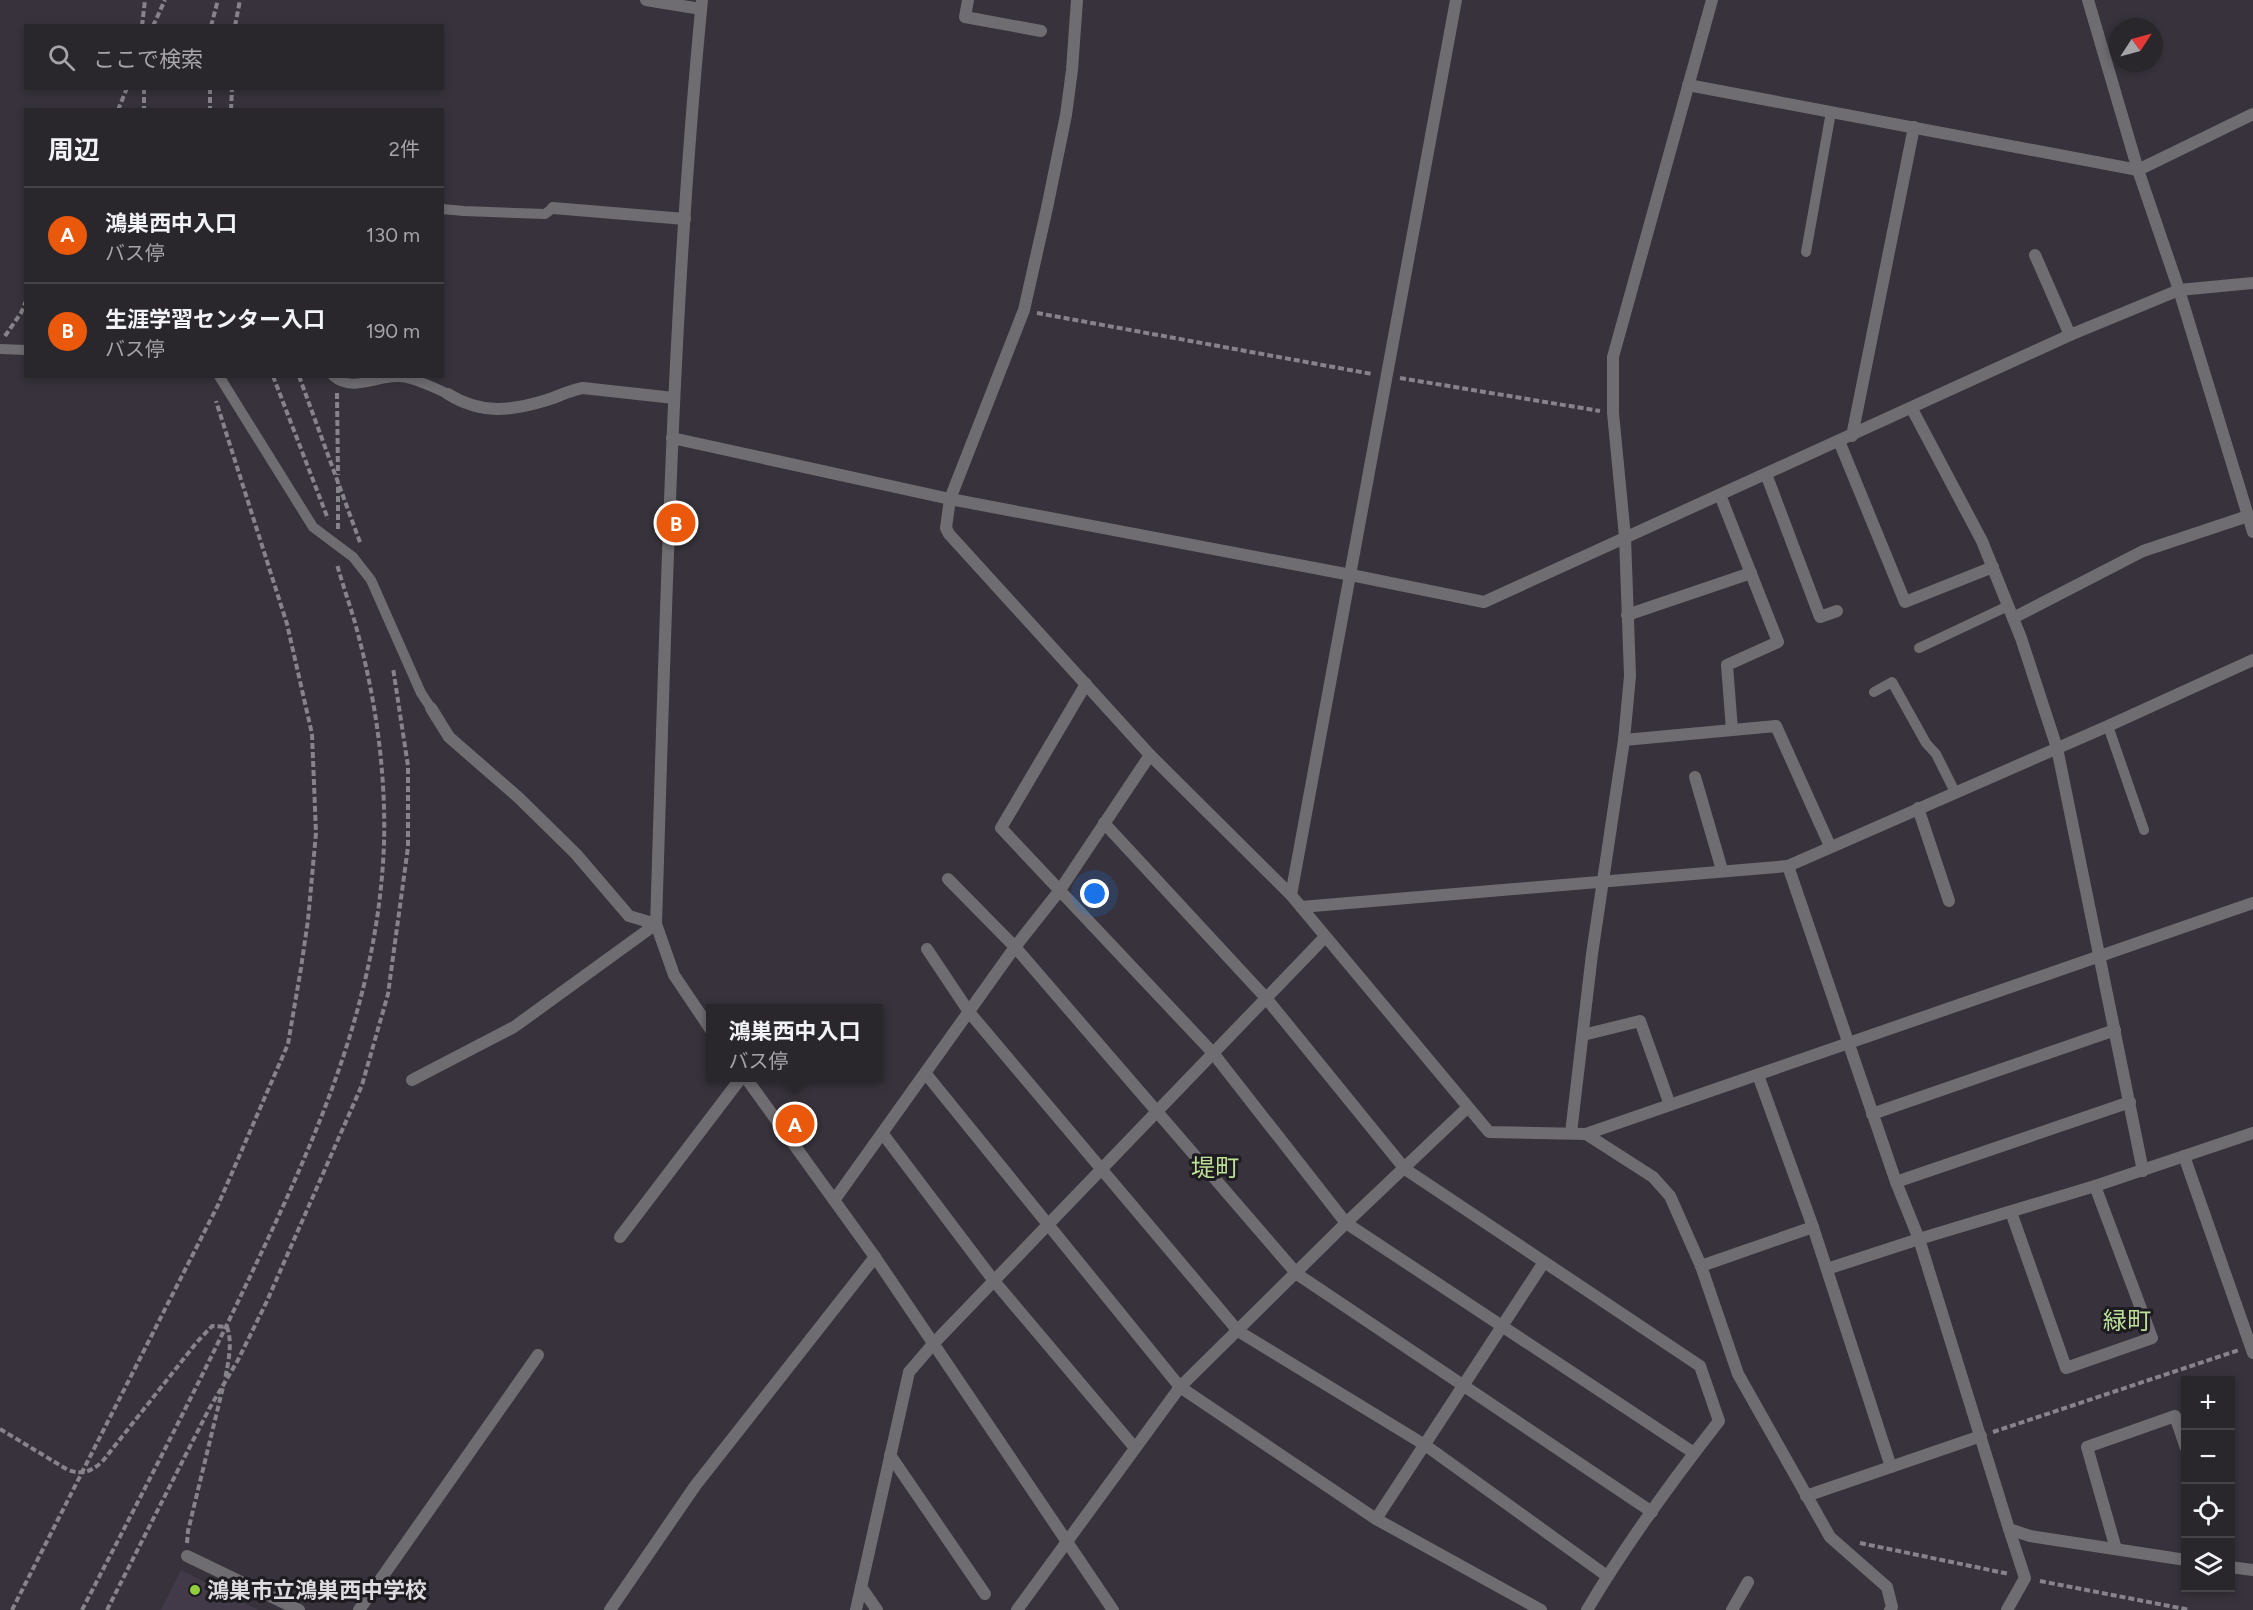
<!DOCTYPE html>
<html lang="ja">
<meta charset="utf-8">
<style>
body{margin:0;font-family:Figtree,"Noto Sans JP",sans-serif;background:#312e34;color:#f1f3f6}
.controls{position:absolute;right:18px;bottom:18px;display:grid;overflow:hidden;border-radius:0px;box-shadow:0 3px 9px #0003}
.controls button{width:54px;height:54px;display:grid;place-items:center;padding:0;border:0;border-bottom:2px solid #454348;background:#29262c;color:#f1f3f6;font:30px sans-serif}
.compass{position:absolute;left:2109px;top:18px;width:54px;height:54px;border-radius:50%;background:#29262c;box-shadow:0 3px 9px #0003;rotate:54deg}
.you{position:absolute;left:1095px;top:894px;width:21px;height:21px;margin:-15px;border:4px solid #fff;border-radius:50%;background:#1a73e8;box-shadow:0 0 0 9px #1a73e833}
.badge{display:grid;place-items:center;width:39px;height:39px;border-radius:50%;background:#ea580c;color:#fff;font-size:20px;font-weight:700}
.pin{position:absolute;translate:-50% -50%;border:3px solid #fff;box-shadow:0 2px 6px #0006}
.popup{position:absolute;left:706px;top:1004px;width:177px;height:78px;box-sizing:border-box;display:grid;place-content:center;border-radius:0px;background:#29262c;filter:drop-shadow(0 2px 4px #0005);font-size:20px;white-space:nowrap;color:#a5a5a9}
.popup b{font-size:22px;color:#f1f3f6}
.popup::after{content:'';position:absolute;left:50%;top:100%;margin-left:-12px;border:12px solid transparent;border-top-color:#29262c}
.list{margin:0;padding:0;list-style:none}
h2{display:flex;justify-content:space-between;align-items:center;height:78px;margin:0;padding:0 24px;font-size:26px}
h2 small{font-size:20px;font-weight:400;color:#a5a5a9}
.list li{display:grid;grid-template-columns:39px 1fr auto;gap:18px;align-items:center;box-sizing:border-box;height:96px;padding:0 24px;border-top:2px solid #454348}
.list b{display:block;font-size:22px;white-space:nowrap}
.list p{margin:0;font-size:20px;white-space:nowrap;color:#a5a5a9}
.list em{font-size:20px;font-style:normal;color:#a5a5a9}
.icon{flex:none;width:33px;height:33px;fill:none;stroke:currentColor;stroke-width:2;stroke-linecap:round;stroke-linejoin:round}
.map{position:relative;flex:none;width:2253px;height:1610px;overflow:hidden}
.search{position:absolute;background:#29262c;box-shadow:0 3px 9px #0003;left:24px;top:24px;width:420px;height:66px;display:flex;align-items:center;gap:15px;box-sizing:border-box;padding:0 21px;border-radius:0px;color:#a5a5a9;font-size:22px}
.panel{position:absolute;background:#29262c;box-shadow:0 3px 9px #0003;left:24px;top:108px;width:420px;height:270px;border-radius:0px}
.map>svg:first-child{display:block}
</style>
<div class="map">
<svg width="2253" height="1610" viewBox="0 0 2253 1610">
<rect width="100%" height="100%" fill="#37323b"/>
<path fill="#423a49" d="M181,1570l77,40h-97z"/>
<g fill="none" stroke-linecap="round" stroke-linejoin="round">
<g stroke="#87838a" stroke-width="4" stroke-dasharray="6 3" stroke-linecap="butt">
<path d="M142,26l3,-26"/>
<path d="M153,26l12,-26"/>
<path d="M211,26l7,-26"/>
<path d="M235,26l5,-26"/>
<path d="M144,88v22"/>
<path d="M210,88v22"/>
<path d="M118,110l9,-22"/>
<path d="M231,110l1,-22"/>
<path d="M1037,313l335,61"/>
<path d="M5,336l16,-23 5,-12"/>
<path d="M273,376l55,143"/>
<path d="M299,376l62,169"/>
<path d="M1400,378l200,33"/>
<path d="M337,393l1,82"/>
<path d="M338,529v-46"/>
<path d="M0,1429l68,41c15,5 22,2 34,-8l95,-120 15,-16 15,1c6,17 1,35 -2,53"/>
<path d="M1993,1432l246,-82"/>
<path d="M187,1543l1,-12 35,-144"/>
<path d="M1860,1543l149,31"/>
<path d="M2040,1581l150,29"/>
<path d="M12,1610l206,-405 70,-161 13,-76 7,-48 8,-87 -4,-99 -25,-110 -71,-223"/>
<path d="M82,1610c56,-108 112,-216 164,-325 68,-142 132,-281 138,-441 2,-70 -8,-143 -26,-210 -6,-24 -15,-47 -21,-70"/>
<path d="M107,1610l102,-201 29,-49 29,-59 95,-216 26,-91 20,-147v-81l-15,-98"/>
</g>
<g stroke="#6f6d71" stroke-width="10">
<path d="M442,209l22,2 81,3 8,-6"/>
<path d="M1806,252l25,-140"/>
<path d="M0,349l26,1"/>
<path d="M219,376l94,151 40,30 18,23 50,113 10,15"/>
<path d="M333,376c21,19 49,-4 74,2 14,3 28,10 41,16"/>
<path d="M1919,648l89,-42"/>
<path d="M1874,692l18,-10 34,61 10,11 19,38"/>
<path d="M2108,726l36,104"/>
</g>
<g stroke="#6f6d71" stroke-width="12">
<path d="M646,0l55,9"/>
<path d="M702,0c-30,307 -36,616 -46,924l18,51 37,55"/>
<path d="M968,0l-3,17 76,14"/>
<path d="M1077,0l-5,70 -6,45 -19,93 -23,102 -74,189 -4,29 3,6 201,221 141,140 198,237 97,2 667,-231"/>
<path d="M2088,0l50,170 41,120 74,242"/>
<path d="M1688,85l450,85 115,-56"/>
<path d="M553,208l132,11"/>
<path d="M2035,255l35,80"/>
<path d="M448,394c34,21 63,17 99,6 13,-4 23,-10 36,-12l91,10"/>
<path d="M1912,409l70,132 39,97 36,110 86,423"/>
<path d="M1852,436l62,-309"/>
<path d="M1839,441l66,161 88,-35"/>
<path d="M1766,474l54,143 17,-6"/>
<path d="M1720,495l58,147 -51,23 5,65"/>
<path d="M1351,575l133,27 586,-267 109,-45 74,-7"/>
<path d="M1627,615l124,-42"/>
<path d="M2013,618l130,-67 105,-35"/>
<path d="M1086,684l-85,144 212,225 133,170 348,230"/>
<path d="M431,708l18,29 70,61 57,56 53,62 27,8"/>
<path d="M1624,740l152,-14 54,120"/>
<path d="M1695,777l27,93"/>
<path d="M1918,808l31,93"/>
<path d="M1104,823l162,175 139,171 295,197 19,55c-47,60 -93,123 -132,189"/>
<path d="M1788,866l108,316 23,57 90,290 21,7 156,24"/>
<path d="M948,879l67,68 282,327 355,238"/>
<path d="M1291,895l165,-895"/>
<path d="M1301,907l487,-41 320,-140 145,-66"/>
<path d="M927,949l42,63 269,319 187,114 182,131"/>
<path d="M1583,1035l57,-14 30,84"/>
<path d="M926,1074l254,313 196,132 165,91"/>
<path d="M1758,1075l55,152 78,240"/>
<path d="M746,1078l129,179 238,353"/>
<path d="M412,1080l102,-53 142,-103"/>
<path d="M1872,1114l243,-84"/>
<path d="M1571,1133l21,-179 32,-214 6,-64 -5,-139 -12,-124v-56l99,-357"/>
<path d="M883,1134l111,147 141,167"/>
<path d="M1586,1134l67,43 17,19 31,70 37,108 92,163 57,50 5,20 -2,3"/>
<path d="M2184,1156l69,197"/>
<path d="M1896,1182l234,-80"/>
<path d="M835,1199l180,-252 45,-57 90,-135"/>
<path d="M2011,1212l55,156 86,-30 -57,-152"/>
<path d="M620,1237l121,-159"/>
<path d="M1701,1266l112,-39"/>
<path d="M1827,1269l92,-30 176,-53 158,-53"/>
<path d="M890,1455l95,139"/>
<path d="M1806,1496l175,-60"/>
<path d="M1376,1519l168,-257"/>
<path d="M2116,1549l-29,-102 88,-31 11,32"/>
<path d="M187,1556l112,54"/>
<path d="M2230,1567l23,3"/>
<path d="M861,1587l16,23"/>
<path d="M359,1610l179,-255"/>
<path d="M856,1610l53,-238 25,-29 391,-406"/>
<path d="M1017,1610l163,-223 166,-164 121,-115"/>
<path d="M1732,1610l16,-28"/>
<path d="M2007,1610l18,-32 -16,-49"/>
</g>
<g stroke="#6f6d71" stroke-width="12">
<path d="M672,438l278,61 401,76"/>
<path d="M610,1610l85,-124 180,-229"/>
</g>
</g>
<circle fill="#92cd3e" stroke="#1d1b1f" stroke-width="2" cx="195" cy="1590" r="6"/>
<g text-anchor="middle" dominant-baseline="central" stroke-width="6" stroke-linejoin="round" paint-order="stroke">
<g font-size="22" font-weight="bold" fill="#dedbe1" stroke="#1d1b1f" text-anchor="start">
<text x="207" y="1590">鴻巣市立鴻巣西中学校</text>
</g>
<g font-size="24" fill="#bddf98" stroke="#1d1b1f">
<text x="1215" y="1167">堤町</text>
<text x="2127" y="1320">緑町</text>
</g>
</g>
</svg>
<div class="controls">
<button>+</button>
<button>−</button>
<button><svg class="icon" aria-label="locate" viewBox="0 0 24 24"><circle cx="12" cy="12" r="6"/><path d="M12 2v4M12 18v4M2 12h4M18 12h4"/></svg></button>
<button><svg class="icon" aria-label="layers" viewBox="0 0 24 24"><path d="M12 4l9 5-9 5-9-5zM3 14l9 5 9-5"/></svg></button>
</div>
<svg class="compass" viewBox="-18 -18 36 36"><path d="M0-13l5 13h-10z" fill="#e53935"/><path d="M0 13l5-13h-10z" fill="#a5a5a9"/></svg>
<div class="you"></div>
<div class="pin badge" style="left:795px;top:1124px">A</div>
<div class="popup"><b>鴻巣西中入口</b>バス停</div>
<div class="pin badge" style="left:676px;top:523px">B</div>
<div class="search"><svg class="icon" aria-label="search" viewBox="0 0 24 24"><circle cx="10" cy="10" r="6"/><path d="M15 15l6 6"/></svg>ここで検索</div>
<section class="panel">
<h2>周辺<small>2件</small></h2>
<ul class="list">
<li><span class="badge">A</span><div><b>鴻巣西中入口</b><p>バス停</p></div><em>130 m</em></li>
<li><span class="badge">B</span><div><b>生涯学習センター入口</b><p>バス停</p></div><em>190 m</em></li>
</ul>
</section>
</div>
